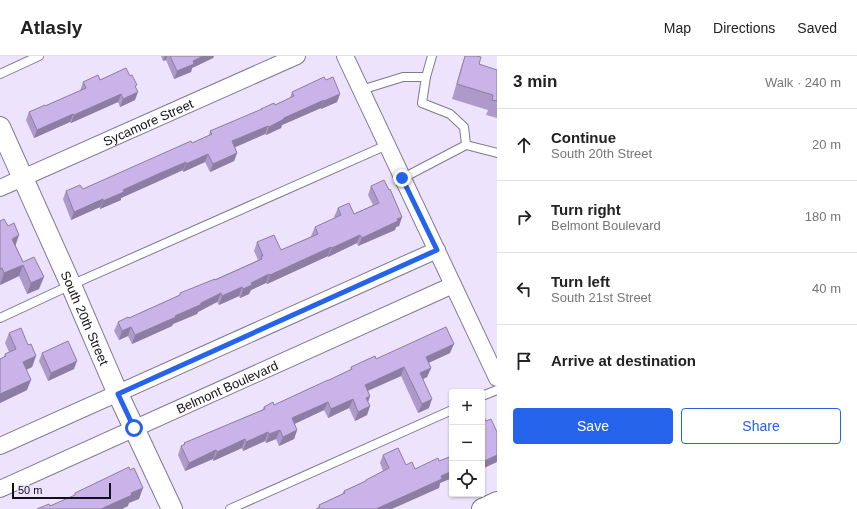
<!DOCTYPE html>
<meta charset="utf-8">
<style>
body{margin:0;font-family:Helvetica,sans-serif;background:#f6f6f6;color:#222}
.controls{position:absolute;right:12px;bottom:12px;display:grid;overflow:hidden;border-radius:4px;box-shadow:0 1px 3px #0004}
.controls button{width:36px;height:36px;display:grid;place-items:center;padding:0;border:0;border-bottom:1px solid #e0e0e0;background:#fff;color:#222;font:20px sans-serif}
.scale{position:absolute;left:12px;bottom:10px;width:99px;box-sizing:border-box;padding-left:4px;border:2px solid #141019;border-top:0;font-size:11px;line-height:14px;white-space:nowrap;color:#141019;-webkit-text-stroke:3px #ede3fc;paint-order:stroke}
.stop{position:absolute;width:12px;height:12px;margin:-9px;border:3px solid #2563eb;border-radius:50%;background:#fff}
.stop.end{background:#2563eb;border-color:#fff;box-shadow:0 1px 4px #0008}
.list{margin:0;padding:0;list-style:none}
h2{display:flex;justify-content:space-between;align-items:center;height:52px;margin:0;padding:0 16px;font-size:17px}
h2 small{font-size:13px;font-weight:400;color:#767676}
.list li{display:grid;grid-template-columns:26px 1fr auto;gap:12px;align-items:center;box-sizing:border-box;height:72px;padding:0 16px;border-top:1px solid #e0e0e0}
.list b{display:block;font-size:15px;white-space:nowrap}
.list p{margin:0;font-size:13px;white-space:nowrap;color:#767676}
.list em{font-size:13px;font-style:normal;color:#767676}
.actions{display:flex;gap:8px;padding:12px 16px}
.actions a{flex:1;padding:9px 0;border:1px solid #2563eb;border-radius:4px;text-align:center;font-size:14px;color:#2563eb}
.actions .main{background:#2563eb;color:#fff}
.icon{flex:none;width:22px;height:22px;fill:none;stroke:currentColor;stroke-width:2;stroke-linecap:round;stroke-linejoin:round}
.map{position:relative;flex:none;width:497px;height:453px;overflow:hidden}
header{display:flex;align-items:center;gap:24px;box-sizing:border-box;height:56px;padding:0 20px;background:#fff;border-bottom:1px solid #e0e0e0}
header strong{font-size:19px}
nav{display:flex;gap:22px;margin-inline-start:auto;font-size:14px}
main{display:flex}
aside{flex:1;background:#fff}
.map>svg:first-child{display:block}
</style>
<header>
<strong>Atlasly</strong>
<nav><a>Map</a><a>Directions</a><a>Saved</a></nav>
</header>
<main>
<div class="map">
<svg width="497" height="453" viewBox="0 0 497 453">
<rect width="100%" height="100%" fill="#ede3fc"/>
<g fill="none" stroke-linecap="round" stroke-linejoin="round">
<g stroke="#81788e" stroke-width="10">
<g id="service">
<path d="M0,18l39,-18"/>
<path d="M361,34l42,-13h23l6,-21"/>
<path d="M466,89l31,8"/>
<path d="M403,122l63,-33 -2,-18 -14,-13 -28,-11 4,-26"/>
<path d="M0,262l71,-33 316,-140"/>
<path d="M482,340l15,-6"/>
<path d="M230,453l222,-99"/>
</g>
</g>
<g stroke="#81788e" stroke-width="18">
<g id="minor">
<path d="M345,0l152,322"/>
<path id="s1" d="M0,132l297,-132"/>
<path d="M0,390l437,-196"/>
<path id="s2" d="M0,433l453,-204"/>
</g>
</g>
<g stroke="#81788e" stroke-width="22">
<g id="tertiary">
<path id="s3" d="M0,71l71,158 47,109 54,115"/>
<path d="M482,453l15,-7"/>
</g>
</g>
<use href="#service" stroke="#fff" stroke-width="8"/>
<use href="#minor" stroke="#fff" stroke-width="16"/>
<use href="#tertiary" stroke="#fff" stroke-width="20"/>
</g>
<g fill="#ad9ac8">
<path d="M161,0h53l-1,2 -21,10 -1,4 -17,7 -8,-19 -3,1z"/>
<path d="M465,0l14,8 18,6v48l-11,-3 2,-5 -36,-11 9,-31z"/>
<path d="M100,24l36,8 -1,12 -15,7 -2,-5 -47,21 -1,-1 -36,16 -8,-18 3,-8 16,-6 35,-15 3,-9z"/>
<path d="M326,24l14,14 -3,8 -16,7v-1l-39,17 -1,3 -15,7 -1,-1 -30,13 2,6 -3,8 -24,11 -5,-10 -22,10v-2l-28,13 -34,15v2l-21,9v-2l-29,13 -8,-21 3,-8 17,-2 109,-46 17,-8 1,-4 51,-21v-1l14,-4 15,-7 2,-6z"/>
<path d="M371,130l18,4 13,27 -3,9 -3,1 -1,3 -37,16 -1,-3 -29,14v-1l-61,28 -1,-1 -15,7 -2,4 -9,4 -1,-2 -20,9 -2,-3 -19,10 -1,2 -24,10 -1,2 -40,18 -4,-8 -9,4 -5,-9 4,-9 11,-4 129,-58 -4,-9 3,-9 24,8 31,-14h-1l4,-9 20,-9 -1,-1 4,-9 16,6 19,-9 -5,-10z"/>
<path d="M0,165l16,25 7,16 16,27 -12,5 -8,-18 -19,9z"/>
<path d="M9,277l19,12 8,11 -4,11 -6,3 1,20 -27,13v-44l4,-2 1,-3 4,-2 -4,-9z"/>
<path d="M42,297l32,16 -26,12 -9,-20z"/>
<path d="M450,297l-22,10 3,5 -4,9 -4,2 6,29 -11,5 -17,-37 -33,15 2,5 -2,6 2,4 -3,9 -12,6 -6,-13 -21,10 -4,-8 -30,14 3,6 -3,9 -15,7 -3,-7 -10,4 -1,-2 -22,10 -1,-3 -29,13v-2l-28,12 -7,-16 3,-9 3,-1v-2l78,-33 2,-3 10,-2 55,-25 21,-10 1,-3 25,-8z"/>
<path d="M383,399l32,14 24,-8 13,-5v22l-12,5 -1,5 -121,20 1,-3 23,-11 2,-3 21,-10 1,-1 17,-9 -3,-8z"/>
</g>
<g fill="#8d7da2">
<path d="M165,0h2l-1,4 -3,1z"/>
<path d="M203,0h11l-1,2 -21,10 -1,4 -17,7 3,-8 16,-10z"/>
<path d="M138,36l-3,8 -15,7 3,-8z"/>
<path d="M121,38l-3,8 -47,21 3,-8z"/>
<path d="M340,38l-3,8 -16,7 3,-8z"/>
<path d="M324,44l-3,8 -39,17 -1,3 -15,7 3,-8 15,-9z"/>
<path d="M73,58l-3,8 -36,16 3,-8z"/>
<path d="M268,70l-3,8 -36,16 3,-9z"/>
<path d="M237,97l-3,8 -24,11 3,-8z"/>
<path d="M208,98l-3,8 -22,10 3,-8z"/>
<path d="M186,106l-3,8 -62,28v2l-21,9 3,-8 20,-11z"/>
<path d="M103,143l-3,8 -29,13 3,-8z"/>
<path d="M402,161l-3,9 -3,1 -1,3 -37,16 4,-8z"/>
<path d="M19,179l-4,12 -3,-8z"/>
<path d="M360,179l-3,8 -29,14 4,-9z"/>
<path d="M331,191l-3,9 -61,28 3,-9z"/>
<path d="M23,209l-4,11 -19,9 4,-12z"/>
<path d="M269,218l-3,9 -15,7 -2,4 -9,4 3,-9 8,-6z"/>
<path d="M44,221l-5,12 -12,5 4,-11z"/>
<path d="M242,231l-3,9 -20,9 3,-9z"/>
<path d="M221,237l-4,9 -19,10 -1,2 -24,10 -1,2 -40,18 3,-9z"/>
<path d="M131,271l-3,9 -9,4 3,-9z"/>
<path d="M454,288l-4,9 -28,13 4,-9z"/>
<path d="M36,300l-4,11 -13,6 4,-11z"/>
<path d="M77,305l-3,8 -26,12 3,-8z"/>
<path d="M404,311l-3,9 -39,17 3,-8z"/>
<path d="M431,312l-4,9 -10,5 3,-9z"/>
<path d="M31,324l-4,10 -27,13v-9z"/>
<path d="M370,340l-3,9 -1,-7z"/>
<path d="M353,343l-4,9 -21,10 3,-9z"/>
<path d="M432,343l-3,9 -11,5 4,-9z"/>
<path d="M328,346l-4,8 -36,17 4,-9z"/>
<path d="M370,350l-3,9 -12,6 3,-9z"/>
<path d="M280,374l-4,9 -10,4 3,-9z"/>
<path d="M297,374l-3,9 -15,7 4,-9z"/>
<path d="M268,376l-3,9 -22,10 3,-9z"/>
<path d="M245,383l-3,9 -29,13 4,-9z"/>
<path d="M216,394l-3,9 -28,12 4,-8z"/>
<path d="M497,399v7l-15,7v-7z"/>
<path d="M452,415v7l-12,5 -1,5 -47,21h-16z"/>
<path d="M143,432l-4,11 -10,4 -1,3 -6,3h-21l30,-16z"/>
</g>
<g fill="#c9b3e8" stroke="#8d7da2">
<path d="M170,0h33l-10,5 1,3 -17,7z"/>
<path d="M465,0h11l5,1 -2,7 18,6v31l-5,-1 1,-5 -36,-11z"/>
<path d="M126,12l4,8 2,-1 5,10 -2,1 3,6 -15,7 -2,-5 -47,21 -1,-1 -36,16 -8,-18 16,-7v1l41,-18 -3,-6 15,-7 2,5z"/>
<path d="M324,21l2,3 7,-3 7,17 -16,7v-1l-40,18v1l-15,8 -1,-1 -36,15 5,12 -24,11 -5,-10 -22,10v-2l-28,12 -35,16 1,2 -21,9v-2l-29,13 -8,-21 14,-6 3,4 108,-48 1,2 20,-9 -2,-3 52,-22h-1l13,-6 1,2 19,-9 -2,-4z"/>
<path d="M384,124l5,10 1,-1 12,28 -5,2 1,2 -36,17 -2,-3 -28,13 -1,-1 -61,28 -1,-1 -18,9 1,2 -9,4 -1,-2 -20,9 -1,-3 -20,10 -1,2 -25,11 1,1 -41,18 -4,-8 -9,4 -4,-9 10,-5 1,1 51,-23v-2l35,-14v1l47,-21 -1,-3h2l-6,-14 17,-7 7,15 37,-16 -3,-7 26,-12 -3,-7 11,-5 5,11 25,-11 -8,-17z"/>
<path d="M4,163l4,7 6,-3 5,12 -7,4 11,23 11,-5 10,20 -13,6 -8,-18 -19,8 -2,-5 -2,1v-48z"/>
<path d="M446,271l8,17 -28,13 5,11 -11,5 12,26 -10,5 -18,-37 -39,18 5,11 -4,2 4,8 -12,6 -5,-13 -22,10 -3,-7 -36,16 5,12 -14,7 -3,-7 -11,4 -1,-2 -22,10 -1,-3 -28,13 -1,-2 -27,13 -8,-17 4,-2 -1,-1 81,-34 -1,-2 9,-5 1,3 54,-25h1l23,-11 -1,-2 24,-11 1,3z"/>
<path d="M21,272l7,17 3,-1 5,12 -13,6 8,18 -31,14v-35l6,-3 -1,-2 11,-5 -7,-16z"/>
<path d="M68,285l9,20 -26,12 -9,-20z"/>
<path d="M483,359l3,6 5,-2 6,13v23l-15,7v-46z"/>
<path d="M398,392l8,17 6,-3 3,7 23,-11 1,3 13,-5v15l-11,5 1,3 -66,30h-60l4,-2 -1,-2 26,-12 -1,-2 22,-10v-1l23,-12 -6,-13z"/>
<path d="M129,411l1,3 4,-2 9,20 -12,5 1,2 -31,14h-64l12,-5 1,2 25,-11v-2z"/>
</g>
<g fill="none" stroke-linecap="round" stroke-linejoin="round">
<path stroke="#2563eb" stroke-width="5" d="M134,372l-16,-34 319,-144 -35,-72"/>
</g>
<g text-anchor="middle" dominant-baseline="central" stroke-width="3" stroke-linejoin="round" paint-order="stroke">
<g font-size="13" fill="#141019" stroke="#ede3fc">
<text stroke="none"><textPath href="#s1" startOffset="162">Sycamore Street</textPath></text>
<text stroke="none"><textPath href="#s3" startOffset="209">South 20th Street</textPath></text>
<text stroke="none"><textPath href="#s2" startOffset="249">Belmont Boulevard</textPath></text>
</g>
</g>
</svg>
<div class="controls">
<button>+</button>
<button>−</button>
<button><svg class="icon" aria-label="locate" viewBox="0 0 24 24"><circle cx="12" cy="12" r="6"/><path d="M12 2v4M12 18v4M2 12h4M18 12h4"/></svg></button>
</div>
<div class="scale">50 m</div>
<div class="stop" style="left:134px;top:372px"></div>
<div class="stop end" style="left:402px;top:122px"></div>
</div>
<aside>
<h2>3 min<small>Walk · 240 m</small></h2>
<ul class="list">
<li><svg class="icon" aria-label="ahead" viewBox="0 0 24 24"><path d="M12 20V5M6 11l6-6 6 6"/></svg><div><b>Continue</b><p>South 20th Street</p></div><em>20 m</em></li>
<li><svg class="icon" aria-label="right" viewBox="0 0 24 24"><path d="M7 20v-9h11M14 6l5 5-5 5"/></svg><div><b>Turn right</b><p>Belmont Boulevard</p></div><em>180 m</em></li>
<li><svg class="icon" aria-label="left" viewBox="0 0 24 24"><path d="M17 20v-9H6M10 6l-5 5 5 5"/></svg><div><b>Turn left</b><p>South 21st Street</p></div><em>40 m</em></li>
<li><svg class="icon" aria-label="arrive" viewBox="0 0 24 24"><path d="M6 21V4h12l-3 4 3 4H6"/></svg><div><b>Arrive at destination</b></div></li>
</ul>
<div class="actions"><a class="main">Save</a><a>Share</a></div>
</aside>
</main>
